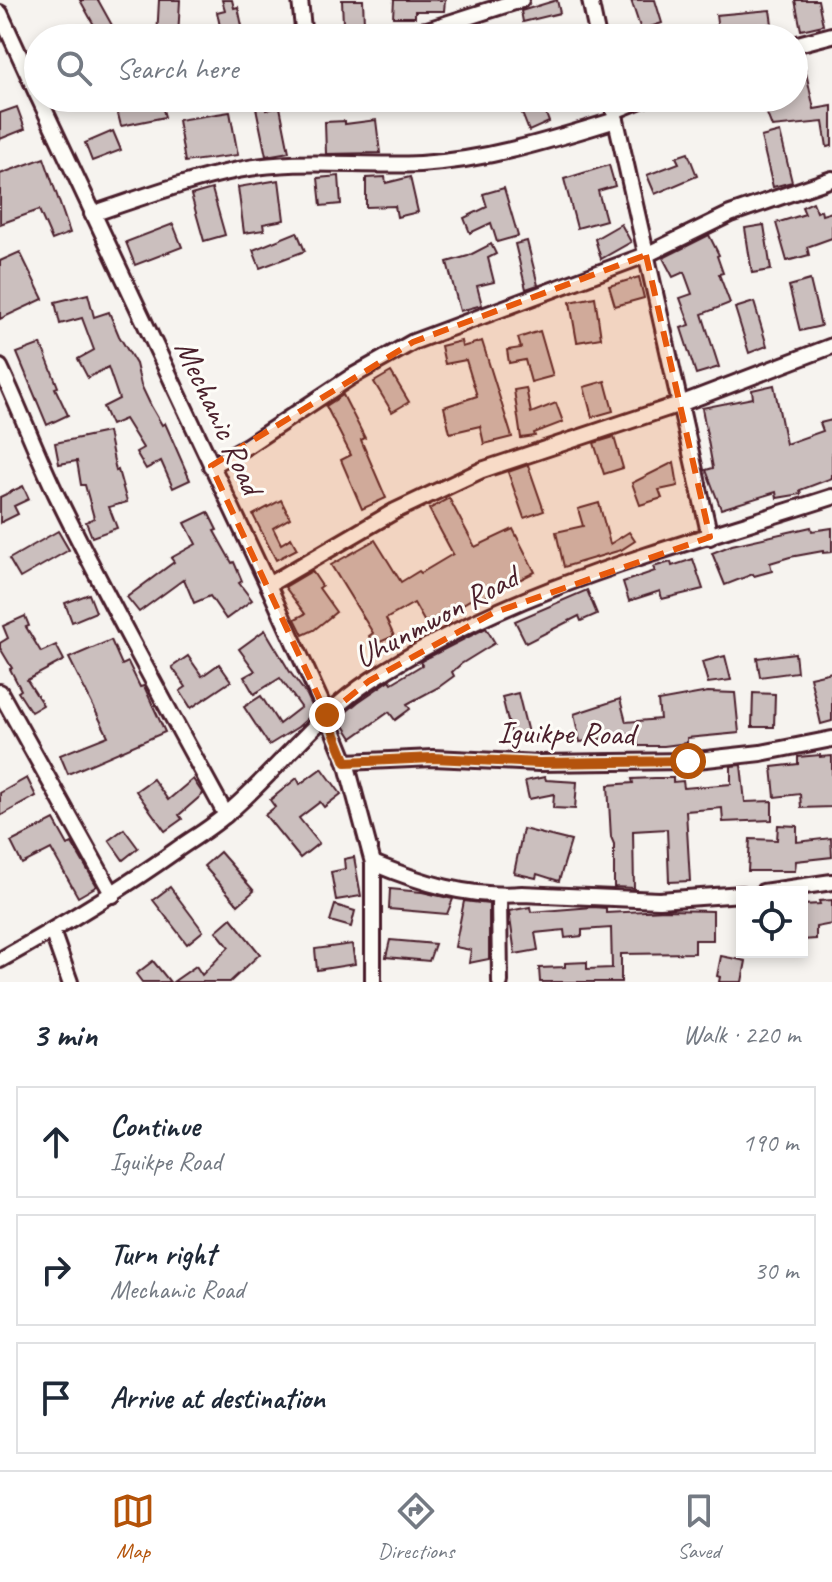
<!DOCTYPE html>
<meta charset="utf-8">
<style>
body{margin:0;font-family:Caveat,sans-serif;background:#f6f6f7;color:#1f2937}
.controls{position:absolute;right:24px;bottom:24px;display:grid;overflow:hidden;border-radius:0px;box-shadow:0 4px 12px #0003}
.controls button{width:72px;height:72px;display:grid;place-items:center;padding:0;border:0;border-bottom:2px solid #e0e1e3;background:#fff;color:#1f2937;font:40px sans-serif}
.stop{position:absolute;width:24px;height:24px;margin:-18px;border:6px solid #b45309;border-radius:50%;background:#fff}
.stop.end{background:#b45309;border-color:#fff;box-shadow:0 2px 8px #0008}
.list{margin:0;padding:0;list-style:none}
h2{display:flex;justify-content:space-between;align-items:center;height:104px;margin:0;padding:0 32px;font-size:34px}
h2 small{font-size:26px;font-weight:400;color:#747a83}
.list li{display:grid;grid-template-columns:52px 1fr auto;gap:24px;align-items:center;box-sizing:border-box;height:112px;margin:0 16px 16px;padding:0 16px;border:2px solid #e0e1e3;border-radius:0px}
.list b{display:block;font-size:30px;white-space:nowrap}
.list p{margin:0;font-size:26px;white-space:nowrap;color:#747a83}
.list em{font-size:26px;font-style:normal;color:#747a83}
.icon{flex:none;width:44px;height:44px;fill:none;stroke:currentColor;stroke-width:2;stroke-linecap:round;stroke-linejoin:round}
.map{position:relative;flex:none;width:832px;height:982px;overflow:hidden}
.search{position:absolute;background:#fff;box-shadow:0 4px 12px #0003;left:24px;right:24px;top:24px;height:88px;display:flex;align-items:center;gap:20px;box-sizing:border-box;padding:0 28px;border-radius:44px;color:#747a83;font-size:30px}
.sheet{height:488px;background:#fff}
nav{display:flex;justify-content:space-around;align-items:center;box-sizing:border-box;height:112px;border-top:2px solid #e0e1e3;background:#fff;font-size:22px;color:#747a83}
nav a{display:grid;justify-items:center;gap:4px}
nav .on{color:#b45309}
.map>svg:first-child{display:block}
</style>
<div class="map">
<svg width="832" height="982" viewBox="0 0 832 982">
<rect width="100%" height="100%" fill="#f6f3ef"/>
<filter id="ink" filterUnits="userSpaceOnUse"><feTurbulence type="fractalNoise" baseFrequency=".0125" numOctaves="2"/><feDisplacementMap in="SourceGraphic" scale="16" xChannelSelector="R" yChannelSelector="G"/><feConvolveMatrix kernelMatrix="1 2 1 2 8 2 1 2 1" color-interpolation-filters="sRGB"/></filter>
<g filter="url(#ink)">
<g fill="#cbbfbe" stroke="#4a1f2b" stroke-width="2">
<path d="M80,0h18l15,27 -14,7z"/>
<path d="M159,0h21l-2,38h-21z"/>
<path d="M222,0h10l2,8 4,-1 4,19 -21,5 -4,-19 8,-2z"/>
<path d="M342,0h21l1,23 -21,1z"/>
<path d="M394,0h51l-1,11h-29v6h-22z"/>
<path d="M557,0l3,13 -37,9 -2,-11z"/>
<path d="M631,0h24l7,23 -21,7z"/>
<path d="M795,0h23l5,25 -22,5z"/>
<path d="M770,10l4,28h-55l-3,-23z"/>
<path d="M803,59l11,50 18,-3v40l-5,1 -4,-25 -51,5 -11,-29h33v-37z"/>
<path d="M114,98h46l5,19 -44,9z"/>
<path d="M254,98h11l1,12 14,-3 9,45 -23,4z"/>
<path d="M516,98h24l9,24 -20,9z"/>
<path d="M17,107l8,22 -25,10v-26z"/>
<path d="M230,112l8,43 -53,7 -7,-42z"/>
<path d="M376,120l4,33 -54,1 -1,-32 20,-1v3z"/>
<path d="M113,131l8,19 -29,11 -7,-18z"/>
<path d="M780,132l12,50 -19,5 -12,-50z"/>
<path d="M688,153l9,23 -42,18 -8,-19 32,-12 -3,-6z"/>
<path d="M44,158l26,75 -18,7 -13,-30 -39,14v-50z"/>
<path d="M609,165l6,21 -17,5 8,29 -29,8 -13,-49z"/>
<path d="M339,176l2,28 -20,2 -3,-28z"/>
<path d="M385,177l1,6 24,-6 8,35 -21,5 -2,-11 -29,1v-29z"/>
<path d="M279,180l5,40 -21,4 1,6 -20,3 -6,-46z"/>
<path d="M504,188l14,48 -21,6 -6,-19 -21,10 -6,-15 23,-11 -4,-13z"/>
<path d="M212,189l13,46 -21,6 -13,-46z"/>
<path d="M813,202l4,10 4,-2 1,5 10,-3v26l-25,9 2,8 -22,6 -11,-38 29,-9 -3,-7z"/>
<path d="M173,224l9,23 -47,18 -9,-23z"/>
<path d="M621,224l10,18 -30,17 -6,-20z"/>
<path d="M764,225l7,45 -19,3 -7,-45z"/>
<path d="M297,232l8,19 -45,17 -7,-18z"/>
<path d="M709,235l10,20 -2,1 6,17 -4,1 11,29 -28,11 17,53 -23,7 -15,-46 9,-3 -10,-27 12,-4 -8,-22 -11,5 -10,-19z"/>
<path d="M527,241l11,44 -12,4 -11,-45z"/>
<path d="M491,244l5,10 -8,4 6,24 -17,4 5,19 -22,6 -13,-49 21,-6z"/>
<path d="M20,252l23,47 -43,20v-58z"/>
<path d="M639,277l5,21 -29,8 -6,-20z"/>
<path d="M810,280l11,46 -21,5 -11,-45z"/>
<path d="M88,294l6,23 15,-5 10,24 17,28 5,21 10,21 11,19 3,-2 25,57 -17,8 -12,-27 -15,8 -10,-17 7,-4 -18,-29 -14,6 -8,-18 16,-8 -11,-32 -20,11 -10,-19 16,-9 -12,-32 -22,6 -5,-22z"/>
<path d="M595,297l6,41 -24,4 -7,-40z"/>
<path d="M754,302l13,44 -18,7 -14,-45z"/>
<path d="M540,331l13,45 -22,6 -6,-22 -16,3 -2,-13 14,-2 -3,-10z"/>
<path d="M461,341l1,6 20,-6 30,96 -28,7 -4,-18 -30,7 -6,-26 33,-11 -11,-36 -21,4 -4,-18z"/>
<path d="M41,344l17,43 -3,1 13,27 -21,10 -30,-72z"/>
<path d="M391,372l18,30 -17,10 -18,-30z"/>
<path d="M605,381l8,30 -21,6 -8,-30z"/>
<path d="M774,385l12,59 37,-13 -3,-8 12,-3v58l-32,12 1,4 -24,4 -1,-6 -55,17 -15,-39 7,-2 -11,-60 51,-10 -1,-8z"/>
<path d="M526,388l5,25 25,-10 7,19 -29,11 1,3 -14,2 -7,-48z"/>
<path d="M343,395l22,43 -4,2 25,58 -24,11 -21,-49 10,-5 -25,-49z"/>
<path d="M108,432l8,39 2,-1 9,32 -18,5 8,21 -25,9 -6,-15 8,-4 -9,-33h-4l-4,-24 -18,3 -4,-21z"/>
<path d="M614,437l9,31 -19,6 -10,-31z"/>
<path d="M674,462l4,24 -19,4 3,8 -22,7 -8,-22z"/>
<path d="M528,465l16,46 -20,7 -16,-46z"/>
<path d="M23,486l6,13 -15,7 4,8 -18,9v-26z"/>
<path d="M449,498l26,49 38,-18 22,43 -20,10 -1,-3 -34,21 -2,-5 -51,31 -13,-23 -28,16 8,17 -21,9 -4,-9 4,-3 -42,-68 44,-25 26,42 18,-11 2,2 32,-19 -24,-45z"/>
<path d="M281,500l9,18 -17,10 8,16 10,-6 6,11 -21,11 -23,-45z"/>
<path d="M599,503l11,41 19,-12 6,9 -14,9 -57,17 -8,-35 27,-6 -5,-17z"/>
<path d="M208,512l9,18 -3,1 18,32 2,-1 8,19 -3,2 13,17 -26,19 -16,-23 -16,7 -10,-24 -45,33 -12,-15 47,-35 -3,-4 25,-14 -11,-21z"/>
<path d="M811,527l1,4 20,-3v24l-9,1v-2l-33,6 -20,6 2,8 -18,5 -1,-2 -28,11 -13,-32 20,-8z"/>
<path d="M58,531l11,19 -49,28 -11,-19z"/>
<path d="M693,559l10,30 -41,10 -2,-8 -31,10 -6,-19 32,-11 -2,-4 18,-5 1,4z"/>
<path d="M312,571l10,15 -3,2 17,24 -22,18 -11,5 -8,-16 10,-5 -20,-27z"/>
<path d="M587,590l10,24 -16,7 -2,-5 -53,27 -11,-22z"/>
<path d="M89,594l7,18 -24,10 -7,-19z"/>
<path d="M25,616l4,10 -3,1 15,25 15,-7 8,15 -37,20 16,25 -12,7 -13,-20 3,-2 -11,-21 2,-1 -12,-20v-5l8,-5 -5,-12z"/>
<path d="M486,628l9,15 -34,21 -9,8 2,4 -15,11 -32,17 3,5 -15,11 -6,-8 -37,26 -13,-20 19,-16 32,-22 2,3 30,-18 -2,-3 9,-5z"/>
<path d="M265,630l25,42 17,23 8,17 -17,15 -29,18 -25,-38 17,-11 18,28 22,-17 -21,-29 -26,16 -10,-17 11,-6 -16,-22z"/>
<path d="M111,640l11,25 6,-3 12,25 4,-1 21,46 -97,42 -8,-19 48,-19 -39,-78z"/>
<path d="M795,653l2,19 -37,5 -3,-19z"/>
<path d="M188,656l14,20 17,-12 12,17 -40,27 -11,-17 6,-4 -14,-20z"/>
<path d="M725,656l6,24 -23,3 -6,-21z"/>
<path d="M832,672v49l-11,3 -11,-47z"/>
<path d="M708,692l27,1 4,40 -52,5v5l-23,3h-26l-1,-13 -57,9 -6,-28 46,-15 6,23 34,-3 -2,-18z"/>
<path d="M518,693l10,40 -16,4 -10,-40z"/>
<path d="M753,693l22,1 -1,33h-22z"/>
<path d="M820,755v2l12,-1v51l-31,1 -1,-14 -25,3 -3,-30 26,-3v-7z"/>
<path d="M741,765l4,37 27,-1v19l-49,2 -1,-14 -36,3 4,70 -21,1 -2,-53 -34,2 1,57 -20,-1v-43l-3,-7 -3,-52 25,-2 -1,-4 23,-1h18v4l10,-1 1,7 47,-4v-18z"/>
<path d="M322,768l19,26 -17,13 -4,-5 -21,16 20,25 -19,15 -35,-43 10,-8 -5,-7 27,-22 3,6z"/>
<path d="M545,777l1,3 31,2 -2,27 -22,-1 1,-14 -25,5 -4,-18z"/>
<path d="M27,778l9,18 -36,20v-23z"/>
<path d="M153,779l15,21 25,-21 10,15 -24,21 3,4 -17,12 -29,-40z"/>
<path d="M54,820l14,25 4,-2 25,43 -19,11 -27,-48 -29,15 -11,-22z"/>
<path d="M778,825l19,1v16l34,-4 1,19 -36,4 -1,10h-47l2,-32 27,1z"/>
<path d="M124,829l14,19 -15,12 -14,-20z"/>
<path d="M523,829l48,12 -12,40 -22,-7 -1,4 -22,-5z"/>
<path d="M220,852l34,39 -16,14 -34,-39z"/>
<path d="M354,857l7,39 -25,4 -5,-28 14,-3 -1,-10z"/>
<path d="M170,887l33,44 -16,13 -34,-44z"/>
<path d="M390,889l32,3 31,7 -6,15 -58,-5z"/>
<path d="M832,900v24l-16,3v12l-14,1v-35l18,-1 -1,-3z"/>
<path d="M464,901l25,3v55l-20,4 2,-13 -16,-3z"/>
<path d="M335,905l20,6 -4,16 -21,-6z"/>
<path d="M530,907l1,5 62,-5 13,1v5l60,-3 47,1v29h-18v13l-74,1v28h-81l-1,-14 26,-1v-4l22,-1v7l25,-1 -1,-40 -29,2v6l-17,2 -1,-8 -29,3 3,17 -23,4 -6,-43z"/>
<path d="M231,918l29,36 -30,28h-57l23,-16 6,9 27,-28 -13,-16z"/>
<path d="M390,940l45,4 -6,17 -43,-4z"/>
<path d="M352,944l3,20 -38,6 -2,-21z"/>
<path d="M721,956l25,5 -4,21h-23l1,-5 -3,-1z"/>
<path d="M153,961l17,21h-28l-6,-8z"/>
</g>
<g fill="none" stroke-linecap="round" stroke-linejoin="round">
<g stroke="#4a1f2b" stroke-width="20">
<g id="minor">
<path d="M300,0l4,38"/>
<path d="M590,0l8,38"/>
<path d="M0,13l38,83"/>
<path d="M363,38l64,-8 94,-30"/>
<path d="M794,45l38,-10"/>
<path d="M39,98l229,487 59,130 19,47 27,101v119"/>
<path d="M611,98l99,439"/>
<path d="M614,111l32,-13"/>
<path d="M92,214c48,-16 96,-34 146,-44 59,-12 122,-3 182,-6 68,-4 131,-24 196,-44"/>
<path d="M0,367c20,42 36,86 57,129 53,108 111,213 169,319"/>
<path d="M211,466l36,-20 104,-69 62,-35 233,-87 84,-41 102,-35"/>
<path d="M268,585l127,-74 87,-41 198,-66 152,-58"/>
<path d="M0,692l113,203"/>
<path d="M346,762l87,-4 106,5 149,-2 73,-8 71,-14"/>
<path d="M373,863c48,20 96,35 149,31l137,6 83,-6"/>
<path d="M763,892l69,-10"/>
<path d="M499,896l1,86"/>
<path d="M52,931l18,51"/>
<path d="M0,960c61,-34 119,-69 175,-109 18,-13 38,-24 54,-39 49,-42 88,-97 142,-132 139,-92 304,-132 461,-183"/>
</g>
</g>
<use href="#minor" stroke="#fdfcf7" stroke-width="14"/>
</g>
</g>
<g fill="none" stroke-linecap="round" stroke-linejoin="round" filter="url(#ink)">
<path stroke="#b45309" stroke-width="10" d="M327,715l19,47 87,-4 106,5 149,-2"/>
</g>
<path fill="#e8590c" fill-opacity="0.2" stroke="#e8590c" stroke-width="6" stroke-dasharray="16 10" stroke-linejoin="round" d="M646,255l64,282 -217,76 -124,68 -42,34 -116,-249 202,-124z"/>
<g text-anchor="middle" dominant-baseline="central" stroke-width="6" stroke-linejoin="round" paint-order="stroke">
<g font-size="32" fill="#4a1f2b" stroke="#fdfcf7">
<text transform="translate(219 417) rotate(65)">Mechanic Road</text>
<text transform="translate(436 617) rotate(-28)">Uhunmwon Road</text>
<text transform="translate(566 733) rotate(1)">Iguikpe Road</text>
</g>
</g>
</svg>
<div class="controls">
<button><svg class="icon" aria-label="locate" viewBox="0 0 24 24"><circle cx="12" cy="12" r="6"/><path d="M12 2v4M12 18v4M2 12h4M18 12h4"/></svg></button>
</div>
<div class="stop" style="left:688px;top:761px"></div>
<div class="stop end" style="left:327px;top:715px"></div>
<div class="search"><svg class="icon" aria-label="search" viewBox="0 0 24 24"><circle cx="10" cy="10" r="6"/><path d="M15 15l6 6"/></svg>Search here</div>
</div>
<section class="sheet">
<h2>3 min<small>Walk · 220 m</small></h2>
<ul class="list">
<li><svg class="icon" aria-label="ahead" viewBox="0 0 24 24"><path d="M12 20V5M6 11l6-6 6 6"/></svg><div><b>Continue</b><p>Iguikpe Road</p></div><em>190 m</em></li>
<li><svg class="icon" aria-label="right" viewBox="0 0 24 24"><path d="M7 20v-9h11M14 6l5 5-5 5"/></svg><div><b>Turn right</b><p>Mechanic Road</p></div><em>30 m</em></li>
<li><svg class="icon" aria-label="arrive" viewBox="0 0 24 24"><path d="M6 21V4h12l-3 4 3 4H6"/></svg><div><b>Arrive at destination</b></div></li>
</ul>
</section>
<nav>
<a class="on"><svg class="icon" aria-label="map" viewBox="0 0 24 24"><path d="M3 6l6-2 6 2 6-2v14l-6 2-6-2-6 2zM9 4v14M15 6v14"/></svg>Map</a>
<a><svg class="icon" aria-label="directions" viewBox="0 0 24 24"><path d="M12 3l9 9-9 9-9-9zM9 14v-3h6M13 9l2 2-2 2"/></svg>Directions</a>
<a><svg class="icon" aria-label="saved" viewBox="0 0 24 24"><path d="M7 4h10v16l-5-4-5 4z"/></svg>Saved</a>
</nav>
